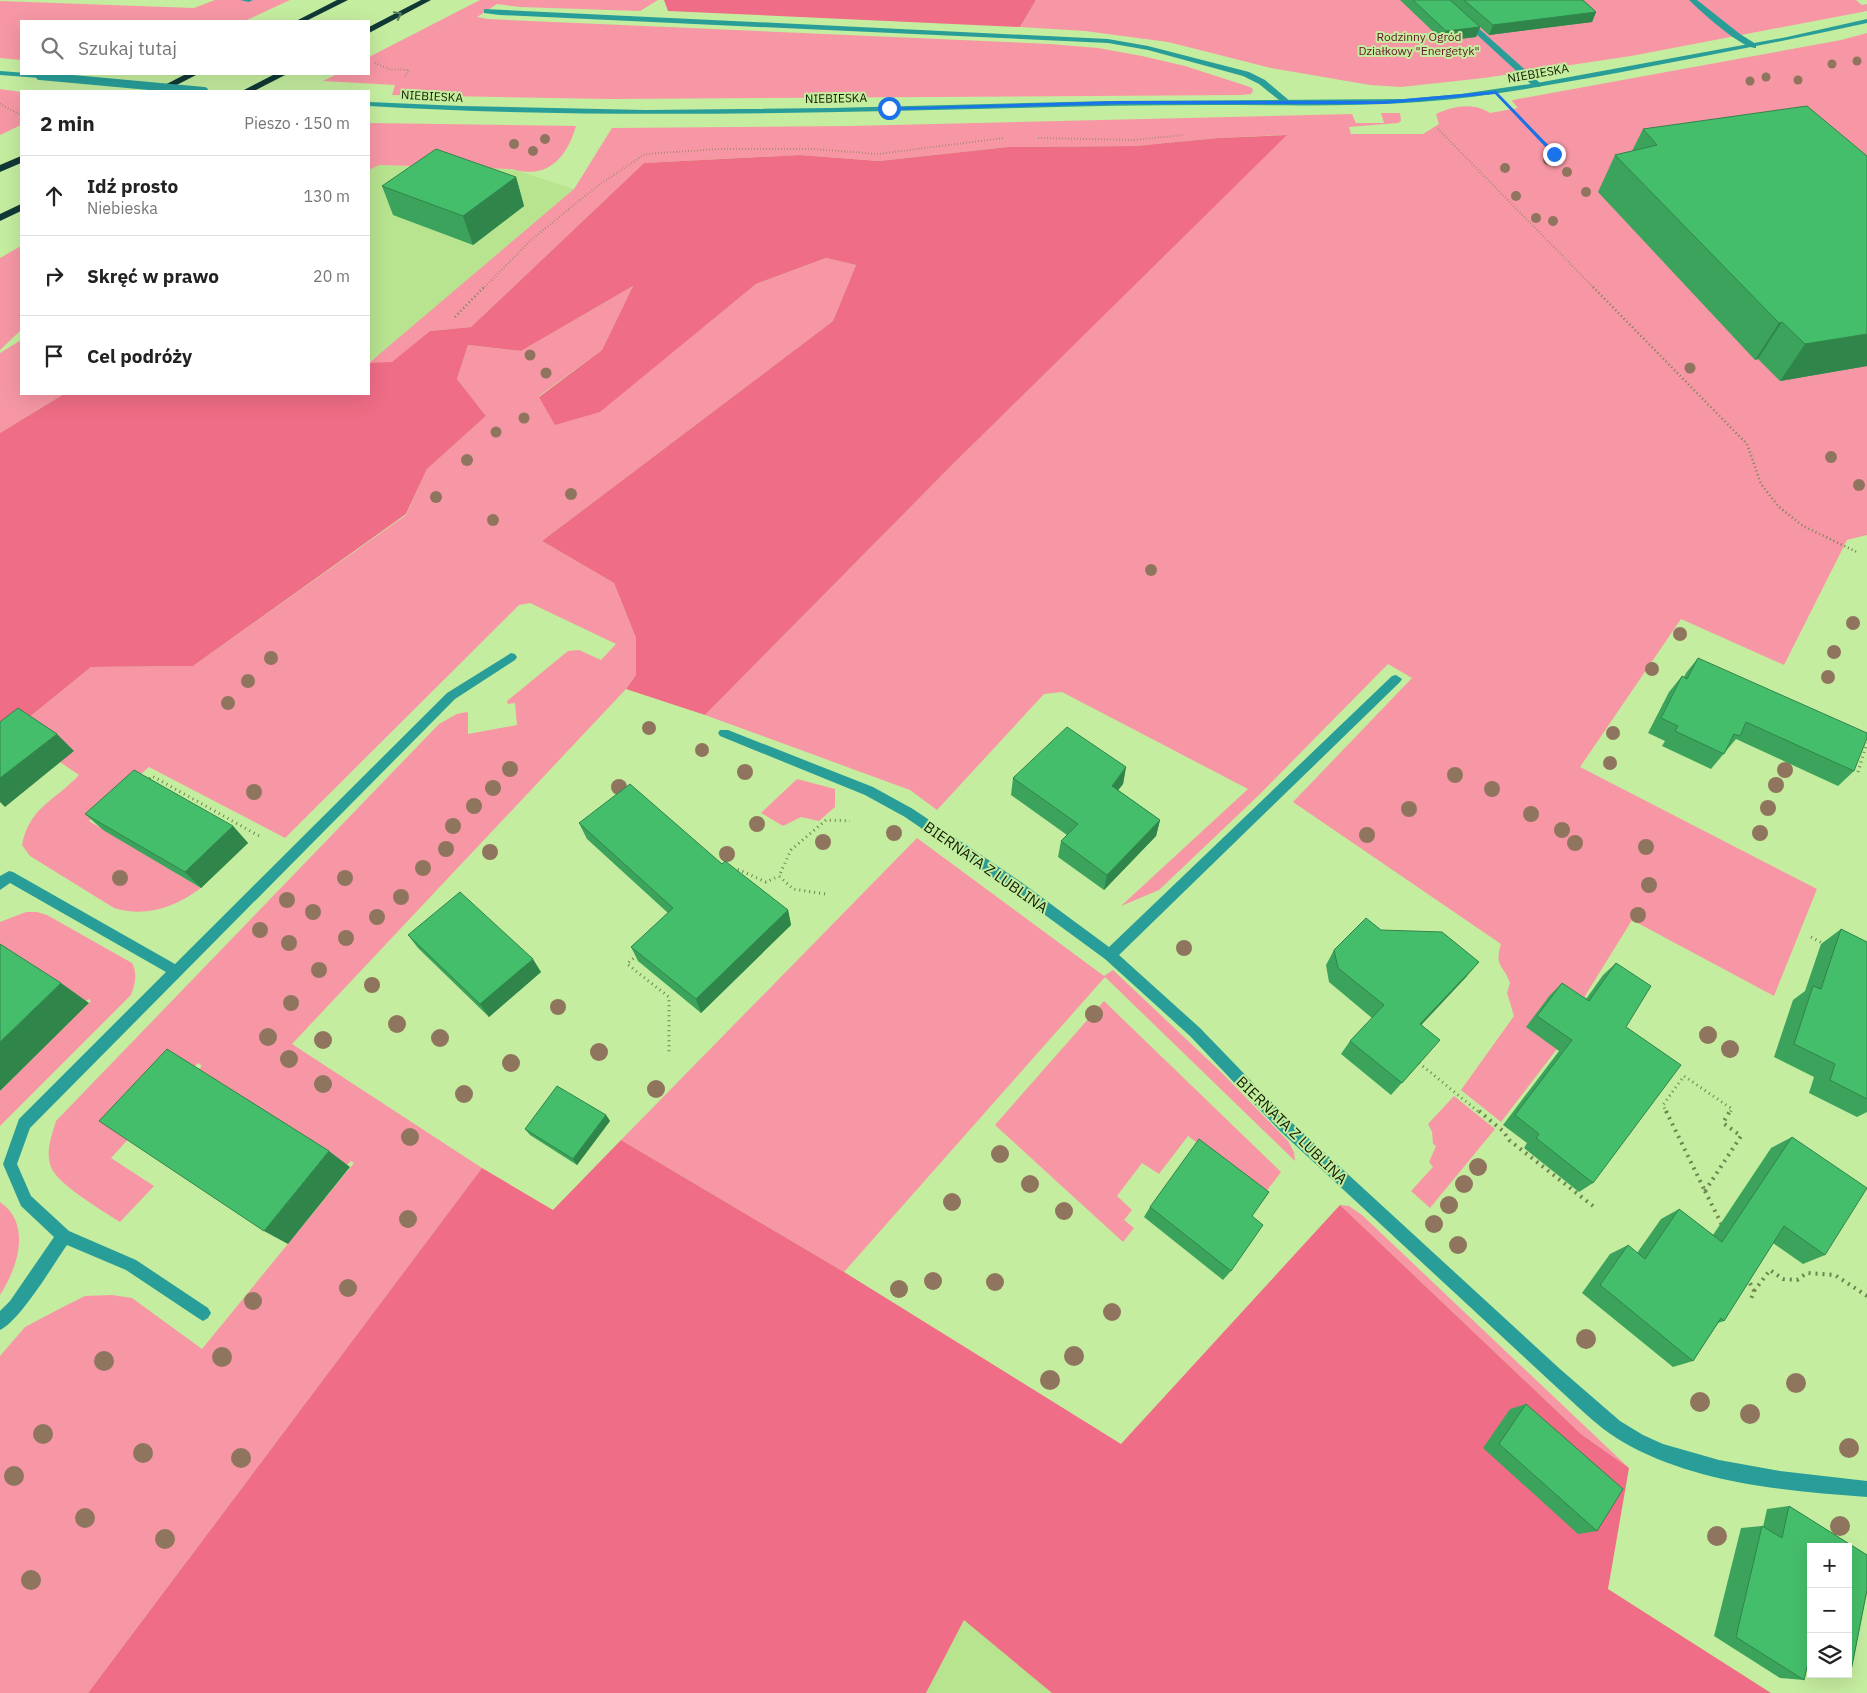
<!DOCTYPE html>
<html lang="pl">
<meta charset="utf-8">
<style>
body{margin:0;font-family:"IBM Plex Sans",sans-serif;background:#f2f2f2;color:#222}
.controls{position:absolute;right:15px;bottom:15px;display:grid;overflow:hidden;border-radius:0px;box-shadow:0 5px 20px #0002}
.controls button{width:45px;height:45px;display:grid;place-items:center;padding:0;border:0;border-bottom:1px solid #e0e0e0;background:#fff;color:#222;font:25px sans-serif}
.stop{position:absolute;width:15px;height:15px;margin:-11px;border:4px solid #1a73e8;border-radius:50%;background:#fff}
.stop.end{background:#1a73e8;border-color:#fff;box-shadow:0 1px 5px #0008}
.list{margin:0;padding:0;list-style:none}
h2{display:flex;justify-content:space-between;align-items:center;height:65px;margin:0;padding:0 20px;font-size:21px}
h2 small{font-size:16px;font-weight:400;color:#767676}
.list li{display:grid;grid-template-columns:32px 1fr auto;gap:15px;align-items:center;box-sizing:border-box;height:80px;padding:0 20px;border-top:1px solid #e0e0e0}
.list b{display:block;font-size:19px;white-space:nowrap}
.list p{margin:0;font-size:16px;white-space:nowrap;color:#767676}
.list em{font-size:16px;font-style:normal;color:#767676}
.icon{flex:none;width:28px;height:28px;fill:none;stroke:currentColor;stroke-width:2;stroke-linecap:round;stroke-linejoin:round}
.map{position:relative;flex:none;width:1867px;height:1693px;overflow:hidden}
.search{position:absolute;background:#fff;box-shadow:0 5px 20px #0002;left:20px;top:20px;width:350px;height:55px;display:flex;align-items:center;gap:12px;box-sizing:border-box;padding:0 18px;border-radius:0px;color:#767676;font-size:19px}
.panel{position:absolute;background:#fff;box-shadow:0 5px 20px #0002;left:20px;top:90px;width:350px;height:305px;border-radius:0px}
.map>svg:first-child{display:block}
</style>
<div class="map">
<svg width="1867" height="1693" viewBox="0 0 1867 1693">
<rect width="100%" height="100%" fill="#c5ed9f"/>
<g fill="#b8e38f">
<path d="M379,165l133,4 62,20 -186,159 -19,13v-191z"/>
<path d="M964,1619l88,74h-126z"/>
</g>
<g fill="#f797a5">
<path d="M215,0h75l-45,21h-224v39l-21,-2v-57l194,7z"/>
<path d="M480,0h178l-18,11 -120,-4 -23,-3 -20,13 11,2 562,25 48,4 44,8 43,10 62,20 5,2 1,3 -2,3 -10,1 -631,4 -218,-4 3,-10 -72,-4 14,-7h32v-17z"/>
<path d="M1036,0h820l6,5 5,-1v7l-236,45 -147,22 -83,9 -31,-2 -99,-17 -103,-26 -83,-11 -65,-4z"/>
<path d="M1867,33v502l-20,5 -63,125 -103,-46 -101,148 237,122 -43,107 -142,-76 -47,76 5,10 -89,116 -40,-32 53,-74 -7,-23 3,-10c-7,-19 -16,-16 -9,-39l-208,-142 119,-124 -24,-14 -129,131 -100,95 -38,16 127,-117 -186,-97 -18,2 -107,116 -27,-20 -205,-75 250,-253 331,-327 -68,3 -83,8 -127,1 -129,14 -79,-6 -156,8 -173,164 -41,4 -38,32h-23l205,-174 38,-61 238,-2 502,-12 4,9h28l-3,-10h19l1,8 -3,2 -49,4 2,7h72l16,-10 -3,-10c17,-8 37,-12 54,-1l28,-5 -6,-7 1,-1 328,-60z"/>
<path d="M0,89l21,3v33l-21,10z"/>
<path d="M369,123l207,3c-9,32 -29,54 -64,43l-133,-4 -10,5z"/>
<path d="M21,246v84l-21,20v-92z"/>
<path d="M826,258l30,7 -23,56 -291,220 72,42 22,55v37l-10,14 -334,355 190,124 -394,525h-88v-337l25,-29 34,-18 26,-13 27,-1 20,3 70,51 152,-186 -3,-2 -4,4 -150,-94 5,-5 -4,-3 -87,95 43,28 -34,36c-17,-11 -63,-38 -69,-55 -6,-15 1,-32 5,-46l383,-397 18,-10 9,-2 2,1v21l49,-9 -2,-22 -7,1 -1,-3 61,-50 11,-1 22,10 15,-16 -86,-41 -11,2 -234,233 -136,-71 -60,54 112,67c-26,19 -55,30 -87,20l-84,-52 -8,-11c8,-39 33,-44 57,-70l-19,-13 -60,-21 91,-74 102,-1 213,-151 21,-46 59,-53 -29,-37 11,-34 53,6 112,-65 -31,64 -63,46 16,28 45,-13 156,-127z"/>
<path d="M21,340v54h43l-64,39v-80z"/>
<path d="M797,779l38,10v18l-16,14 -18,-4 -18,9 -22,-13z"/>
<path d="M917,838l187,138 9,-6 109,103 66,68 6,11 1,9 -190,-184 -261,295 -223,-132z"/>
<path d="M26,912h11l10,3 85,48c6,12 3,20 -1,32l-131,131v-35l91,-90 -2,-2 -3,2 -86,-55v-24z"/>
<path d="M1104,1001l177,171 -16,21 -77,-57 -29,38 -17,-11 -25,33 15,14 -8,10 10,8 -11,14 -128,-117z"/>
<path d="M1454,1096l41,33 -65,79 -19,-17 22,-24 -4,-5 7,-16 -3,-2 -1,-12 -4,-8z"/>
<path d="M0,1202c32,22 18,65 0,93z"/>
<path d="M1340,1205l9,1 13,9 267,253 -48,-34z"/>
</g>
<g fill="#ef6d86">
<path d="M664,0h372l-16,27 -352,-16z"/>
<path d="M1287,135l-332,327 -250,253 -79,-26 10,-14v-37l-22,-55 -72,-42 291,-220 23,-56 -30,-7 -70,26 -156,128 -45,13 -16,-28 63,-47 31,-64 -112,65 -53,-6 -11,34 29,37 -59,53 -21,45 -213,152 -102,1 -91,74v-308l64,-39h305v-31l23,-1 38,-31 41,-4 173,-164 156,-8 79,6 129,-14 127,-1 83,-8z"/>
<path d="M621,1140l223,132 277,172 219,-239 241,229 48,34 -21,121 163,104h-719l-88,-73 -38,73h-838l394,-525 71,42z"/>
</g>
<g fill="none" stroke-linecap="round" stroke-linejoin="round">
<g stroke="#6a854f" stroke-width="2" stroke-dasharray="0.5 2.5" stroke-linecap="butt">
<path d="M375,63l14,6 20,1 -4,6"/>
<path d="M0,104l21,11"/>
<path d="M1521,118l42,45"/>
<path d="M1438,129l157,160"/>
<path d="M1038,138l95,2 51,-5"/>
<path d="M483,289l48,-49 65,-53 49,-33 74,-5h95l64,5 126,-16"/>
</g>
<g stroke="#6a854f" stroke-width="2.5" stroke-dasharray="1 3" stroke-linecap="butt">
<path d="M1593,287l154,157 14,40 18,23 24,19 54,26"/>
<path d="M455,317l29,-30"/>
</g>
<g stroke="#6a854f" stroke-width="3" stroke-dasharray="1 4" stroke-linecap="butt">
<path d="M1858,772l9,-29"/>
<path d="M146,782l6,-6 109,61"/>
<path d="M733,870l4,-1 29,13 13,-6"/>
<path d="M825,894l-32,-5 -14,-13 12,-26 35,-30 24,1"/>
<path d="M1811,937l15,8"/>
<path d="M637,955l-10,9 42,33v55"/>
<path d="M1419,1063l61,50"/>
<path d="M1667,1113l-4,-8 21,-29 48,33 -2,4"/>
</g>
<g stroke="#6a854f" stroke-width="4" stroke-dasharray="2 5" stroke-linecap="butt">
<path d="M1479,1111l25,21 5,8 84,66"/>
<path d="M1666,1111l39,80"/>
<path d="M1705,1191l18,36"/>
<path d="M1705,1191l36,-55 -18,-13 7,-12"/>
<path d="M1747,1277l7,14 -4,11"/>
<path d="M1754,1291l16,-21 13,9 14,1 10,-7 28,2 32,21"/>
</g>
<g fill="#299e99" fill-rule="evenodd">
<path d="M240,0h13l-4,2z"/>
<path d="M1439,0h8l93,83v4h-6z"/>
<path d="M1689,0h8l43,34 16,10v4c-14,1 -56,-37 -67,-48z"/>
<path d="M484,9l624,30 40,7 101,26 16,8 26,22 -7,2 -25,-20 -16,-8 -95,-26 -40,-7 -608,-28 -16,-2z"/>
<path d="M511,653l4,1 2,3 -2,3 -60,39 -425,429 -13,36 14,32 38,35 67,29 72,48 3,5 -3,5 -5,3 -5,-3 -72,-48 -59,-25c-14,20 -47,76 -67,85v-19l10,-10 44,-64 -33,-31 -18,-42 16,-45 147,-147 -156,-89 -10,7v-14l9,-5 4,1 162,92 272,-271z"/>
<path d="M1396,675l6,4 -2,3 -281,273 81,73 90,93 270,248 60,52 23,14 20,9 56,16 61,11 87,10v16c-79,-6 -166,-13 -237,-51 -19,-10 -36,-24 -52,-39l-298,-276 -90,-95 -85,-77 -94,-69 -106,-73 -40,-22 -145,-59 -2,-3 2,-3h8l145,57 40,22 108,73 88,65 283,-271z"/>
</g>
<g fill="#299e99" fill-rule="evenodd">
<path d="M1867,19v4c-81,18 -163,33 -245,49 -67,12 -134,25 -202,30 -70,5 -141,3 -212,3 -63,0 -126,1 -189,3 -217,5 -433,11 -650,-2v-4l92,4 185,4 185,-2 278,-7 295,-2 57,-5 76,-11 250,-46z"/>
<path d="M0,71l40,3 4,2 -4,2 -40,-3z"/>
</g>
<g fill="#103836" fill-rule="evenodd">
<path d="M337,0h11l-42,21h-10z"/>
<path d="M421,0h10l-62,33v-6z"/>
<path d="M186,74h12l-33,17h-12z"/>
<path d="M275,74h12l-33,17h-12z"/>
<path d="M21,156v7l-21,9v-7z"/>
<path d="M21,204v7l-21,10v-7z"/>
</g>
<path stroke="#299e99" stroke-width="8" d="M40,76l164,15"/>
</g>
<g fill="#90755e">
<circle cx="1857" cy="61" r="4.5"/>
<circle cx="1832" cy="64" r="4.5"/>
<circle cx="1766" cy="77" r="4.5"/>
<circle cx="1798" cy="80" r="4.5"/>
<circle cx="1750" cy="81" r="4.5"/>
<circle cx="545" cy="139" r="5"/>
<circle cx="514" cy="144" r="5"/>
<circle cx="533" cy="151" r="5"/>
<circle cx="1548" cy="160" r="5"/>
<circle cx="1505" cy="168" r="5"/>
<circle cx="1567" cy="172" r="5"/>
<circle cx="1586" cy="192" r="5"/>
<circle cx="1516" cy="196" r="5"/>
<circle cx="1536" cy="218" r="5"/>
<circle cx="1553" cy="221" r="5"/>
<circle cx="530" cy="355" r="5.5"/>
<circle cx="1690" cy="368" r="5.5"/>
<circle cx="546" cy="373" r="5.5"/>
<circle cx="524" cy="418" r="5.5"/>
<circle cx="496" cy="432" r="5.5"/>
<circle cx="1831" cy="457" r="6"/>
<circle cx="467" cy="460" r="6"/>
<circle cx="1859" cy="485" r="6"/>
<circle cx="571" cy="494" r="6"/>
<circle cx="436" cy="497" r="6"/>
<circle cx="493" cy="520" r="6"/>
<circle cx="1151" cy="570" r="6"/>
<circle cx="1853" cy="623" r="7"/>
<circle cx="1680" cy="634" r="7"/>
<circle cx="1834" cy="652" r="7"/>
<circle cx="271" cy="658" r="7"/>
<circle cx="1652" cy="669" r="7"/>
<circle cx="1828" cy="677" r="7"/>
<circle cx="248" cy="681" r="7"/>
<circle cx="228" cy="703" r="7"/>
<circle cx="649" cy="728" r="7"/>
<circle cx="1613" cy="733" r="7"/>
<circle cx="702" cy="750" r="7"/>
<circle cx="1610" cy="763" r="7"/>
<circle cx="510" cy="769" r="8"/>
<circle cx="1785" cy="770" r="8"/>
<circle cx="745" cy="772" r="8"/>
<circle cx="1455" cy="775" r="8"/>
<circle cx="1776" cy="785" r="8"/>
<circle cx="619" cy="787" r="8"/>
<circle cx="493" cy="788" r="8"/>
<circle cx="1492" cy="789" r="8"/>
<circle cx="254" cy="792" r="8"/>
<circle cx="474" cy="806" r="8"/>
<circle cx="1768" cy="808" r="8"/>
<circle cx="1409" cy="809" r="8"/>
<circle cx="1531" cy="814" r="8"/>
<circle cx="757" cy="824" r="8"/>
<circle cx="453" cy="826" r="8"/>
<circle cx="1562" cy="830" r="8"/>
<circle cx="894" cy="833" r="8"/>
<circle cx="1760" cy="833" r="8"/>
<circle cx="1367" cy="835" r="8"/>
<circle cx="823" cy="842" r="8"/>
<circle cx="1575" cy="843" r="8"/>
<circle cx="1646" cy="847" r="8"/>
<circle cx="446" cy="849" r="8"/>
<circle cx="490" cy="852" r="8"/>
<circle cx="727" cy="854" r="8"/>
<circle cx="423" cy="868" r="8"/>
<circle cx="120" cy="878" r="8"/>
<circle cx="345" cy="878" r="8"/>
<circle cx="1649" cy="885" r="8"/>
<circle cx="401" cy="897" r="8"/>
<circle cx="287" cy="900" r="8"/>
<circle cx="313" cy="912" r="8"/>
<circle cx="1638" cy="915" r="8"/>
<circle cx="377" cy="917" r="8"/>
<circle cx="260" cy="930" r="8"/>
<circle cx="346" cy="938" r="8"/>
<circle cx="289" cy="943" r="8"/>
<circle cx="1184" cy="948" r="8"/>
<circle cx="319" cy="970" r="8"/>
<circle cx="372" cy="985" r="8"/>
<circle cx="291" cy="1003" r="8"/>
<circle cx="558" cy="1007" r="8"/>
<circle cx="1094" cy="1014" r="9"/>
<circle cx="397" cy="1024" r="9"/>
<circle cx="1708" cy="1035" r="9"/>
<circle cx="268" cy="1037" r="9"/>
<circle cx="440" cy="1038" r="9"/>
<circle cx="323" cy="1040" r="9"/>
<circle cx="1730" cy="1049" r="9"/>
<circle cx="599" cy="1052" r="9"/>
<circle cx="289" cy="1059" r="9"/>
<circle cx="511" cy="1063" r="9"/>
<circle cx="323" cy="1084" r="9"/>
<circle cx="656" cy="1089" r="9"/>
<circle cx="464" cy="1094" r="9"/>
<circle cx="410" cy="1137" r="9"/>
<circle cx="1000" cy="1154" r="9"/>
<circle cx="1478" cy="1167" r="9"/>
<circle cx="1030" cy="1184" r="9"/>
<circle cx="1464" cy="1184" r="9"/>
<circle cx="952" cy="1202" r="9"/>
<circle cx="1449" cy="1205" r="9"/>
<circle cx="1064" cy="1211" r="9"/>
<circle cx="408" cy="1219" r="9"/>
<circle cx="1434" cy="1224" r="9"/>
<circle cx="1458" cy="1245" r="9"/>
<circle cx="933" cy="1281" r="9"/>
<circle cx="995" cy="1282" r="9"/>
<circle cx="348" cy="1288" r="9"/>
<circle cx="899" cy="1289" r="9"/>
<circle cx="253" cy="1301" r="9"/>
<circle cx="1112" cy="1312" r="9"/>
<circle cx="1586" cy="1339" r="10"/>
<circle cx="1074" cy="1356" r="10"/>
<circle cx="222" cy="1357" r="10"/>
<circle cx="104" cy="1361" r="10"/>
<circle cx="1050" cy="1380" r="10"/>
<circle cx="1796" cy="1383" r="10"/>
<circle cx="1700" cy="1402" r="10"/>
<circle cx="1750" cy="1414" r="10"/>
<circle cx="43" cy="1434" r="10"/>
<circle cx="1849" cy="1448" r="10"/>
<circle cx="143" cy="1453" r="10"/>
<circle cx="241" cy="1458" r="10"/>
<circle cx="14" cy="1476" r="10"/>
<circle cx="85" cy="1518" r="10"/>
<circle cx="1840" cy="1526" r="10"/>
<circle cx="1717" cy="1536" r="10"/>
<circle cx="165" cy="1539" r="10"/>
<circle cx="31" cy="1580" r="10"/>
</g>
<g fill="#3ba35c">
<path d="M1400,0h183l13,12 -4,10 -103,13 -30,-27 21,19 -4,10 -33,4z"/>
<path d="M1643,129l224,237 -87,15 -22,-22 -3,1 -157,-168 17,-37 17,-4z"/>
<path d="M516,177l8,29 -51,39 -80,-30 -11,-29z"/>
<path d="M1698,658l156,113 -16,15 -102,-47 -25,30 -49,-23 3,-5 -17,-8 21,-41 13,-16 2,1 2,-4z"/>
<path d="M1126,767l-3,17 -5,6 42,30 -4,16 -52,54 -46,-33 3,-16 6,-6 -56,-40 2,-17z"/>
<path d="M85,814l148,12 15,17 -47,45 -98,-58z"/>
<path d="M579,823l143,41 66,46 3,15 -90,88 -63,-52 -7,-14 37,-34 -81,-74z"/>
<path d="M1841,929l26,13v170l-10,5 -48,-24 5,-16 -40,-20 19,-57 12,-9 16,-47z"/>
<path d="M1381,930l86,46 -46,49 19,15 -49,55 -50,-41 9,-13 22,-23 -43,-36 -3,-17 8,-15z"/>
<path d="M408,935l133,37 -52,45 -71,-69z"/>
<path d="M1616,963l10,64 -33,156 -14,9 -55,-44 3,-5 -24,-18 56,-74 -33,-24 24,-32 12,-12 24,16 17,-24z"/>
<path d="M606,1115l4,6 -33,44 -47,-30 -5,-6z"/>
<path d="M1792,1137l33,118 -22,9 -30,-21 -49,78 -6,2 -25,38 -20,6 -91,-74 28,-39 18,-9 9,8 24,-34 18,-10 34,26 58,-87z"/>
<path d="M1150,1207l102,9 -21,55 -8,9 -79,-63z"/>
<path d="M1526,1404l71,127 -19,3 -95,-86 27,-39z"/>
<path d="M1789,1506l78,49v35l-16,81h-3v-124h-37v112l-2,-1 -5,22 -24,-2 -66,-42 27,-108 21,-2 1,1 4,-18z"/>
</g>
<g fill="#30854b">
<path d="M1596,12l-4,10 -103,13 4,-10z"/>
<path d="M1480,27l-4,10 -33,4 3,-10z"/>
<path d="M516,177l8,29 -51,39 -10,-29z"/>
<path d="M1782,322l-24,37 -3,1 24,-37z"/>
<path d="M1867,334v32l-87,15 25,-37z"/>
<path d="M57,734l17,17 -69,56 -5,-5v-24z"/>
<path d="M1126,767l-3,17 -15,19 4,-17z"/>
<path d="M1160,820l-4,16 -52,54 3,-15z"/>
<path d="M233,826l15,17 -47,45 -16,-16z"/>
<path d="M788,910l3,15 -90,88 -5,-14z"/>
<path d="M533,959l8,13 -52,45 -9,-13z"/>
<path d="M1479,962l-12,14 -58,62 11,-14z"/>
<path d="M61,983l28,20 -89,88v-49z"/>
<path d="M606,1115l4,6 -33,44 -4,-6z"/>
<path d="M329,1151l21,16 -62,77 -24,-13z"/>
</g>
<g fill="#45be6b" stroke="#30854b">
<path d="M1413,0h37l30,27 -34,4z"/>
<path d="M1464,0h119l13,12 -103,13z"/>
<path d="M1807,106l60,50v178l-62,10 -23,-22 -3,1 -164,-168 42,-10 -14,-16z"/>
<path d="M436,149l80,28 -53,39 -81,-30z"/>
<path d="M1698,658l169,75v5l-13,33 -108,-49 -6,14 -6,-2 -10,20 -49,-23 3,-5 -17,-8 21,-42 5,3z"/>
<path d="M18,708l39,26 -57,44v-56z"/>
<path d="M1067,727l59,40 -14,19 48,34 -53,55 -46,-34 17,-17 -65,-46z"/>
<path d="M134,770l99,56 -48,46 -100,-58z"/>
<path d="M630,784l92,80 3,-3 63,49 -92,89 -65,-52 42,-39 -94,-85z"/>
<path d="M460,892l73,67 -53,45 -72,-69z"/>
<path d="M1366,918l15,12 61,2 37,30 -59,62 20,16 -38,43 -52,-42 34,-36 -46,-37 -4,-18z"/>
<path d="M1841,929l26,13v157l-37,-19 5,-16 -41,-20 19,-58 8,3z"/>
<path d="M0,944l61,39 -61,59z"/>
<path d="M1616,963l35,23 -25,41 55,38 -88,118 -57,-45 3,-4 -24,-19 57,-75 -35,-24 25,-33 27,18z"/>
<path d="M167,1049l162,102 -65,80 -165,-110z"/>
<path d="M557,1086l49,29 -33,44 -48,-30z"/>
<path d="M1792,1137l75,51 -42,67 -41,-29 -60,95 -3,-3 -28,43 -93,-76 28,-40 17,14 34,-50 43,33z"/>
<path d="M1199,1139l70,53 -17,24 11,9 -32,46 -81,-64z"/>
<path d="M1526,1404l97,85 -26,42 -98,-87z"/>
<path d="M1789,1506l78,49v35l-16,81 -3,-2v-122h-37v103l-7,30 -68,-43 26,-111 20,12z"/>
</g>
<defs><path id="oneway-chevron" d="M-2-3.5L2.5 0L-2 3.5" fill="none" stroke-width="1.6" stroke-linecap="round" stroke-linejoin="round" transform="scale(1.25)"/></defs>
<use stroke="#588060" href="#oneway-chevron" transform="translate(398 15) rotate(-27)"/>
<path fill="#1a73e8" d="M1496,91l60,62v2h-3l-58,-61 -112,10h-263l-231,6 -2,-2 233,-7h263z"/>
<g text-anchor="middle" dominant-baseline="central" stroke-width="4" stroke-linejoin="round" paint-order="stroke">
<g font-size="12" fill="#641228" stroke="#c5ed9f">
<text x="1419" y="36">Rodzinny Ogród<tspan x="1419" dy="14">Działkowy "Energetyk"</tspan></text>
</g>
<g font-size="12" fill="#122002" stroke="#c5ed9f">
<text transform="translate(1538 73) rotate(-10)">NIEBIESKA</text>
<text transform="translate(432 96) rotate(3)">NIEBIESKA</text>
<text transform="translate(836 98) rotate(-1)">NIEBIESKA</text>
</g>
<g font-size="15" fill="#122002" stroke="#c5ed9f">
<text transform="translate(986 867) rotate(35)">BIERNATA Z LUBLINA</text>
<text transform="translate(1292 1130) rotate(44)">BIERNATA Z LUBLINA</text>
</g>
</g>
</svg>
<div class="controls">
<button>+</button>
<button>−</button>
<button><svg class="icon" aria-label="layers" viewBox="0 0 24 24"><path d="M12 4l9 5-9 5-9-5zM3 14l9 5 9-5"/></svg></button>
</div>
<div class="stop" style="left:889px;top:108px"></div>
<div class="stop end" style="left:1554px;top:154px"></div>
<div class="search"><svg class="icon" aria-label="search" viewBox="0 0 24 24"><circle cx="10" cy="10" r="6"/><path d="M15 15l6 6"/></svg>Szukaj tutaj</div>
<section class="panel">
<h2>2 min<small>Pieszo · 150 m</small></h2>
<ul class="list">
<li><svg class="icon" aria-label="ahead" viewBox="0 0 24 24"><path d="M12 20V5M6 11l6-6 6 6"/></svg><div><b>Idź prosto</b><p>Niebieska</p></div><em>130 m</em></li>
<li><svg class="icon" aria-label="right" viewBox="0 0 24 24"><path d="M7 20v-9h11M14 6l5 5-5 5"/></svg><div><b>Skręć w prawo</b></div><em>20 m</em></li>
<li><svg class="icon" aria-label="arrive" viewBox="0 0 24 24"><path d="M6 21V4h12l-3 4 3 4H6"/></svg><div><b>Cel podróży</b></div></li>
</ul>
</section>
</div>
